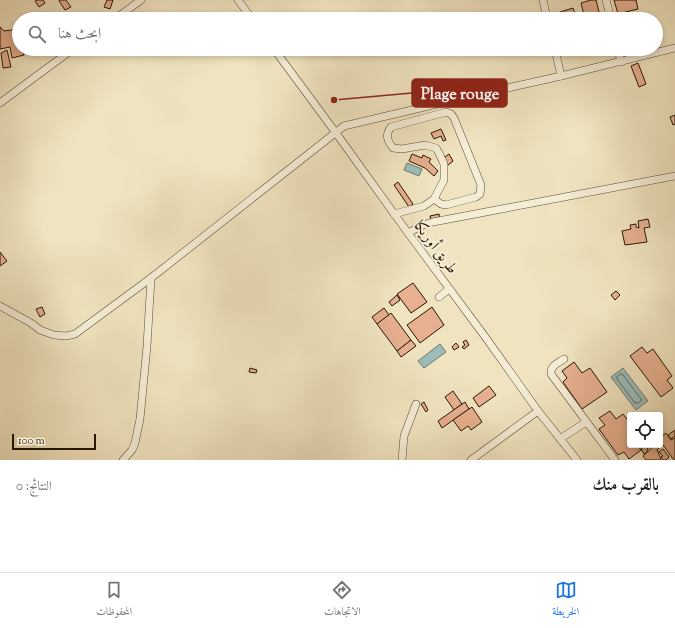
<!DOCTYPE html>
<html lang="ar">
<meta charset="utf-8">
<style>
body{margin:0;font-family:"Sorts Mill Goudy",Amiri,serif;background:#f6f6f6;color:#202124;direction:rtl}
.controls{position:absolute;right:12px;bottom:12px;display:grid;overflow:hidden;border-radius:4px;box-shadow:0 2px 6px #0003}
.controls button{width:36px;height:36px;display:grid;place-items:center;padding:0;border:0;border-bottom:1px solid #e0e0e0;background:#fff;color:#202124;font:20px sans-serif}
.scale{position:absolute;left:12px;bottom:10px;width:84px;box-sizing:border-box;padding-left:4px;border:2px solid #281603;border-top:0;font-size:11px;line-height:14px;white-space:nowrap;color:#281603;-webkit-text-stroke:3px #f5edd6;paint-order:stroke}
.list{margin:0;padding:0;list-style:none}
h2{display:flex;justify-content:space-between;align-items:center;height:52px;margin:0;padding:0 16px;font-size:17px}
h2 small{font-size:13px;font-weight:400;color:#757577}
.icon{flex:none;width:22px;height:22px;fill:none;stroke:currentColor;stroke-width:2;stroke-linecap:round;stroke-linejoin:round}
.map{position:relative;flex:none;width:675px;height:460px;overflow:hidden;direction:ltr}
.search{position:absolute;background:#fff;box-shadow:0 2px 6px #0003;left:12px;right:12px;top:12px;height:44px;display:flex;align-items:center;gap:10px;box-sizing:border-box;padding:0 14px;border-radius:22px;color:#757577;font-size:15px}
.sheet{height:112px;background:#fff}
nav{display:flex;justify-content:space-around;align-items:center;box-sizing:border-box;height:56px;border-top:1px solid #e0e0e0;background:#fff;font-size:11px;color:#757577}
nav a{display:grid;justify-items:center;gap:2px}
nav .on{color:#1a73e8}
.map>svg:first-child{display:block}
</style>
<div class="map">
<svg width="675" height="460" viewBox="0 0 675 460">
<rect width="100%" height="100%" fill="#f0e4c0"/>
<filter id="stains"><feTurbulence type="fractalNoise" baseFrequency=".005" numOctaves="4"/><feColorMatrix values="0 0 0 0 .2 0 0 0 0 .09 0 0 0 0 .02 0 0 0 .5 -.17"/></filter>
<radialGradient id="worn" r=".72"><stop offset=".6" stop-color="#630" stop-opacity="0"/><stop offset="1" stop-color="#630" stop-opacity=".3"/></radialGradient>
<g fill="#9cbdba" stroke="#6e7a71">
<path d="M407,163l15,6 -3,7 -15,-6z"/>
<path d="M440,344l6,8 -22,16 -6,-7z"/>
<path d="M623,368l25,33 -12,9 -25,-33z"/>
</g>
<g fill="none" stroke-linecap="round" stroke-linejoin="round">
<path stroke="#626a5e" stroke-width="1" d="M621,374l2,1 18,24v2l-3,2h-3l-18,-24v-2z"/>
</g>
<g fill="#e7b090" stroke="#281603">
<path d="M37,0h6l2,3 -6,4 -4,-6z"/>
<path d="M60,0h6l5,7 -6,3 -6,-9z"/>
<path d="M107,0h6l-3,9 -6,-2z"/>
<path d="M591,0h5l4,16 -15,3 -4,-16z"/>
<path d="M614,0h22l2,9 -20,5z"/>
<path d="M573,8l4,11h-24l1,-5z"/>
<path d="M42,12l4,6 -2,1h-6l-2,-3z"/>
<path d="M0,27l4,4 15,-2v20h4l1,6 -12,3 -2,-11 -10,2z"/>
<path d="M7,50l4,17 -8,1 -2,-15z"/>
<path d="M638,63l8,21 -7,3 -8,-21z"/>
<path d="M675,115v9l-2,1 -3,-8z"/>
<path d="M441,129l5,11 -3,1 -2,-5 -7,3 -3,-6z"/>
<path d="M412,154l10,4 1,-3 8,4 -2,3 9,9 -4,5 -9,-8 -16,-7z"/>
<path d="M449,154l4,7 -6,5 -5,-7z"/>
<path d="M398,182l15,22 -4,3 -15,-22z"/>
<path d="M439,214l1,6 -9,1 -1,-5z"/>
<path d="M648,219l2,8 -6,1 3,14 -22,3 -3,-14 9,-2 -1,-4 6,-1v3l3,1 -1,-7z"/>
<path d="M0,252l7,9 -7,5z"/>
<path d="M413,283l14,19 -16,11 -14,-19z"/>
<path d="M616,291l4,4 -5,5 -4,-5z"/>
<path d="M397,295l3,5 -8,6 -3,-4z"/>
<path d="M42,307l3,7 -5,3 -4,-8z"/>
<path d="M432,307l12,18 -24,18 -13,-18z"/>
<path d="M384,308l5,7 -12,9 -5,-7z"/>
<path d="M391,313l20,27 -14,11 -20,-27z"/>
<path d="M411,340l5,6 -15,11 -4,-6z"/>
<path d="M466,340l3,5 -5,4 -2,-2 3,-2 -2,-3z"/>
<path d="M456,343l3,4 -5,3 -2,-3z"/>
<path d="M642,347l5,6 6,-4 19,27 -5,4 6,8 -12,9 -31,-41z"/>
<path d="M574,362l8,11 8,-5 17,24 -25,17 -19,-27 4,-4 -5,-7z"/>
<path d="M250,368l7,2 -1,3 -7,-1z"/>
<path d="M489,386l7,9 -17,12 -6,-9z"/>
<path d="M453,391l9,13 -8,6 -9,-13z"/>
<path d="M424,402l4,8 -2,2 -5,-8z"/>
<path d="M465,402l4,7 -27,19 -4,-7z"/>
<path d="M472,407l10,15 -11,8 -3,-4 -7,5 -8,-11z"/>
<path d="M610,411l6,8 7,-5 7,9v22h7l4,5 -12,9 -5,-7 -6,3 -19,-26 6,-4 -6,-7z"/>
<path d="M675,430v6l-4,3 -3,-4z"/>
<path d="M666,433l5,7 4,-2v22h-1l-11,-15 -6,5 4,9 -1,1h-14l-3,-4 12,-11h5l1,-2 -1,-2v-3z"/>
<path d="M647,445h1l2,2 -3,2 1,2 -4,3 -3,-5z"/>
<path d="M663,449l6,8 -3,3h-3l-2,-3 2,-1 -4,-4z"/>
</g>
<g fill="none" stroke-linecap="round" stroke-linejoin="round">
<g stroke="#5a4a32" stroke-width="8">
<g id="minor">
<path d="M238,0l14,19"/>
<path d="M543,0l4,19"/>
<path d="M606,0l5,19"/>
<path d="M115,19l26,-19"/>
<path d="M274,49l62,84 72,100 78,105 52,73 39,49"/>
<path d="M555,49l6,27"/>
<path d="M618,49l3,13"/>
<path d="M0,103l35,-26 38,-28"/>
<path d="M394,214l30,-8 10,-7 10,-19v-16l-5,-11 -3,-5 -11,-3 -23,4 -9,-1c-6,-8 -8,-13 -2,-21l55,-15 5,2 3,4 27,67 -1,9 -4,3 -30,8 -5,-1 -7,-5"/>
<path d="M408,233l15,-8 10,-3 242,-46"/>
<path d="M439,297l10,-8"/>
<path d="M0,306l31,17 9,7 14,5 12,1 9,-2 76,-56 193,-152 106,-25 111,-25 114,-28"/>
<path d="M564,359c-6,4 -14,7 -13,15l64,86"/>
<path d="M560,439l26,-17"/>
<path d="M123,460l9,-10 3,-7 5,-24 7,-73 4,-68"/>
<path d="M402,460l2,-24 12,-32"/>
<path d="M471,460l67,-49"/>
</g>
</g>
<use href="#minor" stroke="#f5edd6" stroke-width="7"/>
</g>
<g text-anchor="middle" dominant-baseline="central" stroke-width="4" stroke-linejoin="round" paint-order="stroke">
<g font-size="15" fill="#281603" stroke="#f5edd6">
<text transform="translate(435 248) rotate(53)">طريق أوريكا</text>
</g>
</g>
<path fill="none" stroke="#8f2418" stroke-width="1.5" d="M334 100L412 93"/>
<circle fill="#8f2418" stroke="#f5edd6" stroke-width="1.5" cx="334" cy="100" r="4"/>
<rect fill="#8f2418" stroke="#8f2418" stroke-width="1.5" x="412" y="79" width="95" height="28" rx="4"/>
<g font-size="16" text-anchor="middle" font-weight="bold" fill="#fff">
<text x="460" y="99">Plage rouge</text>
</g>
<rect width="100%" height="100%" filter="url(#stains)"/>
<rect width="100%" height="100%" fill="url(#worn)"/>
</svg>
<div class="controls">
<button><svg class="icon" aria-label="locate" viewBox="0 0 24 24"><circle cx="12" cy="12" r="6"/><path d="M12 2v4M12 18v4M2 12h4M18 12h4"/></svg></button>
</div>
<div class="scale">100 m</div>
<div class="search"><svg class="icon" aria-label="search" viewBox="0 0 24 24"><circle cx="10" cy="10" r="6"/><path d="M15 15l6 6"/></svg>ابحث هنا</div>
</div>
<section class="sheet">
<h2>بالقرب منك<small>النتائج: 0</small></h2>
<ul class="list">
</ul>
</section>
<nav>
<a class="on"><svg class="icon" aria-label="map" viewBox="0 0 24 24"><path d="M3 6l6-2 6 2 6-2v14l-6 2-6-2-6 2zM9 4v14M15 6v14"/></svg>الخريطة</a>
<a><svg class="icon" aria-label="directions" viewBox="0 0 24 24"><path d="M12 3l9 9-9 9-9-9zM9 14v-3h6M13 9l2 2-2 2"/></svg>الاتجاهات</a>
<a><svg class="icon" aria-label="saved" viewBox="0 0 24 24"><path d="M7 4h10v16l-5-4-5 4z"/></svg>المحفوظات</a>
</nav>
